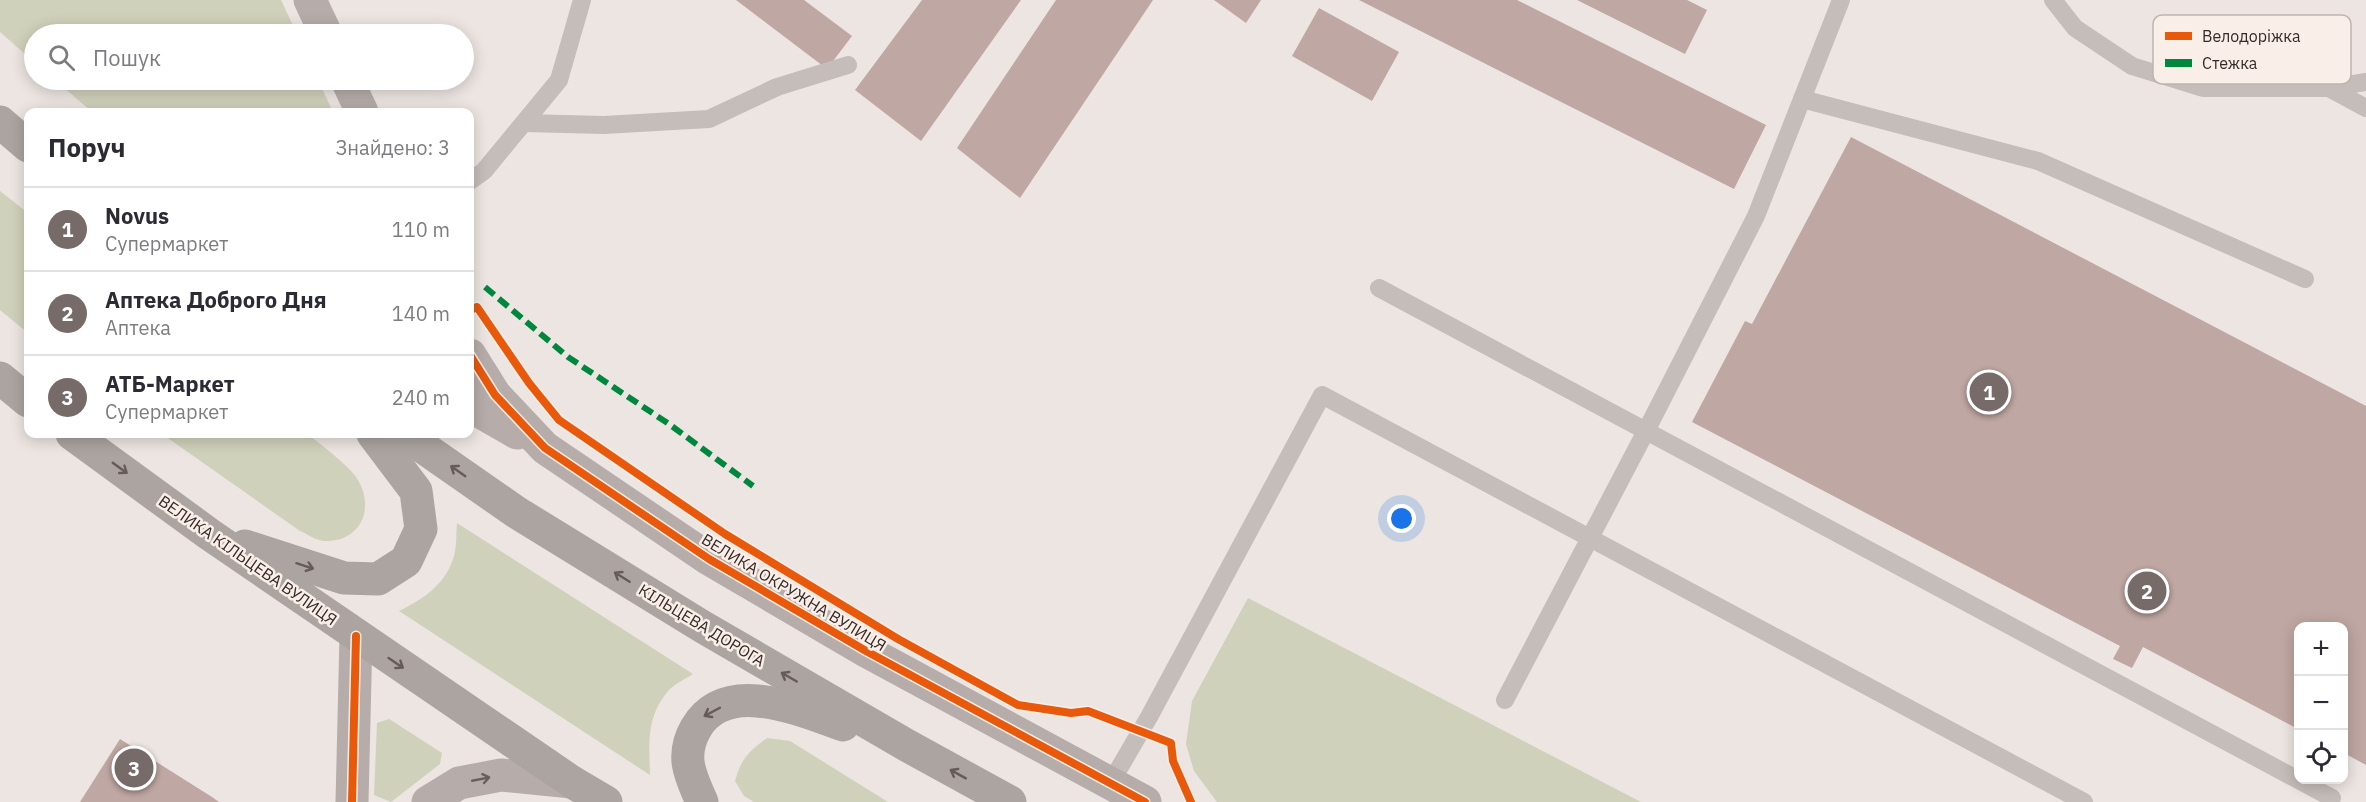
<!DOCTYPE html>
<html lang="uk">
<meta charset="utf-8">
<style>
body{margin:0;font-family:"IBM Plex Sans",sans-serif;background:#f2f2f3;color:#2b2b33}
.controls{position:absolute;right:18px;bottom:18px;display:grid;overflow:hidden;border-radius:12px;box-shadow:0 3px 15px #0003}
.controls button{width:54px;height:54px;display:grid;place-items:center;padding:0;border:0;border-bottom:2px solid #e1e1e2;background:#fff;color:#2b2b33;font:30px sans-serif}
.you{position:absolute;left:1402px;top:519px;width:21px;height:21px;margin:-15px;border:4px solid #fff;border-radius:50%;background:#1a73e8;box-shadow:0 0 0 9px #1a73e833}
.badge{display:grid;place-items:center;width:39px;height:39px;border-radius:50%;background:#766b69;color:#fff;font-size:20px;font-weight:700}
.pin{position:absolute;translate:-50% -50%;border:3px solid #fff;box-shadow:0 2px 6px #0006}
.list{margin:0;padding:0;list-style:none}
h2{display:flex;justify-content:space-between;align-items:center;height:78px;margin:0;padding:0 24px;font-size:26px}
h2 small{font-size:20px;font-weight:400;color:#7c7c81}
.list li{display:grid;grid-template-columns:39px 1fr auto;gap:18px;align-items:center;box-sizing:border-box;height:84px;padding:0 24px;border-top:2px solid #e1e1e2}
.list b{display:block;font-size:22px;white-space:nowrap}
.list p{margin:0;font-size:20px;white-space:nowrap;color:#7c7c81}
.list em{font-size:20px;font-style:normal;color:#7c7c81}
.icon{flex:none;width:33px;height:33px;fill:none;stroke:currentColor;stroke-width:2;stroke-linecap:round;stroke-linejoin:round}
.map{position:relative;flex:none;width:2366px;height:802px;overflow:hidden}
.search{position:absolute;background:#fff;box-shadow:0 3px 15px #0003;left:24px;top:24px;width:450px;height:66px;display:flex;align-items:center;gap:15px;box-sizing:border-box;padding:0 21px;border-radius:33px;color:#7c7c81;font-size:22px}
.panel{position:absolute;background:#fff;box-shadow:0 3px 15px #0003;left:24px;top:108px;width:450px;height:330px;border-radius:12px}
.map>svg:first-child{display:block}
</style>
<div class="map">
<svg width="2366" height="802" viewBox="0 0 2366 802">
<rect width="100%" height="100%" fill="#ece5e1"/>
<g fill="#d0d1bb">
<path d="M0,0h281l16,34h-263v28l-34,-30z"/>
<path d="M55,80h263l15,32h-241z"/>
<path d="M0,191l28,22v120l-28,-23z"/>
<path d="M162,434h146c13,11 39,30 48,43 20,29 6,65 -31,64 -8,0 -18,-7 -25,-10z"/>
<path d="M457,523l236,151c-8,5 -18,10 -24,16 -23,26 -20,54 -19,85l-251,-164c25,-12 47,-27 55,-55 3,-10 2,-23 3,-33z"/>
<path d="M1248,598l393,204h-424l-23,-31 -8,-27 6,-43z"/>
<path d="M389,719l53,34 -2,11 -49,38 -17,-7 3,-72z"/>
<path d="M767,738l23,3 98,61h-134l-10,-6 -9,-15c6,-22 13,-29 32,-43z"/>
</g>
<g fill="#bfa7a3">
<path d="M736,0h68l48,36 -25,33z"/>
<path d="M922,0h99l-100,141 -66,-51z"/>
<path d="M1056,0h97l-133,198 -63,-50z"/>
<path d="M1214,0h47l-15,23z"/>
<path d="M1359,0h158l249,125 -32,64z"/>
<path d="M1577,0h110l20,10 -22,44z"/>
<path d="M1319,8l80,44 -27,49 -80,-45z"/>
<path d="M1851,137l515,269v359l-22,-12v-127h-46v103l-155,-82 -11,21 -19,-9 7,-13 -428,-224 53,-101 7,3z"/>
<path d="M120,739l92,58 7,5h-139z"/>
</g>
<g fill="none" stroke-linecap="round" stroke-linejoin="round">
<g stroke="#c5bdba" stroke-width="18">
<path d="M2053,0l22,28 57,38 71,22h126l37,20"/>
<path d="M2329,88l37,-6"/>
<path d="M1802,99l236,62 267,118"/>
<path d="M524,123l80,2 105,-6 68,-32 71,-22"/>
<path d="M470,181l14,-10 75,-91 23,-80"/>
<path d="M1379,288l953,510 -3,4"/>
<path d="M1505,700l141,-269 110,-215 85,-216"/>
<path d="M1110,784l39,-67 173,-322 762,407"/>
</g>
<g stroke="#b6adaa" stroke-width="33">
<path d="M310,0l16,34"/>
<path d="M347,80l15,32"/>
<path d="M470,355l25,40 50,53 164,111 157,92 279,151"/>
<path d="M470,406l47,27"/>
<path d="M352,802l4,-166"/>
<path d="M428,802l31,-19 42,-8 71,7"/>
</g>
<g stroke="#aba4a0" stroke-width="33">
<path d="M0,122l28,24"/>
<path d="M0,378l28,23"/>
<path d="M72,434l137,100 363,248 34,20"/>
<path d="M404,434l112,78 187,115 205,119 102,56"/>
<path d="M245,546l99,32 34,1 28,-18 15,-32 -5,-38 -43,-57"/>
<path d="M702,802c-12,-27 -22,-46 -6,-74 30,-51 104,-18 147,-3"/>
</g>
<path stroke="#00873e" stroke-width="6" stroke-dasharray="12 6" stroke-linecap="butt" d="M485,287l83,70 101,67 84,62"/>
<g stroke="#f9efe8" stroke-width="11">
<g id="cycleway">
<path d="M470,310l7,-3 52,76 30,37 166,114 173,105 120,66 53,8 17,-2 83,32 2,18 18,41"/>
<path d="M470,355l25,40 50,53 164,111 157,92 279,151"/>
<path d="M352,802l4,-166"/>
</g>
</g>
<use href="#cycleway" stroke="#e8590c" stroke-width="8"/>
</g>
<defs><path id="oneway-shaft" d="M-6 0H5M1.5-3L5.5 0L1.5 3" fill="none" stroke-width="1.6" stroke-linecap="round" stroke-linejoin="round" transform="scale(1.5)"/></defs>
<g stroke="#655b58">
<use href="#oneway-shaft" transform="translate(120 468) rotate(36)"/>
<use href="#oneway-shaft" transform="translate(458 471) rotate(-145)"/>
<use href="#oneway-shaft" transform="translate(305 566) rotate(18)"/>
<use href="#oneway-shaft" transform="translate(622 577) rotate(-148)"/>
<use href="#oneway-shaft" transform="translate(396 663) rotate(34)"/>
<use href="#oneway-shaft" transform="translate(789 677) rotate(-150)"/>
<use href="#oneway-shaft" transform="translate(712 712) rotate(152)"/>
<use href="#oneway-shaft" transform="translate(958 774) rotate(-151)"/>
</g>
<use stroke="#695e5c" href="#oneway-shaft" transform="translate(481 779) rotate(-11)"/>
<g text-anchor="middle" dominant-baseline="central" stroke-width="5" stroke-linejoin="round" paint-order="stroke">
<g font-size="16" fill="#362a28" stroke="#f9efe8">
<text transform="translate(248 560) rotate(35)">ВЕЛИКА КІЛЬЦЕВА ВУЛИЦЯ</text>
<text transform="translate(794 592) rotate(31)">ВЕЛИКА ОКРУЖНА ВУЛИЦЯ</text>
<text transform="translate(702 625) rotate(31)">КІЛЬЦЕВА ДОРОГА</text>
</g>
</g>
<rect x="2153" y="15" width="198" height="69" rx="9" fill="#f9efe8" stroke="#beb4ae" stroke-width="1.5"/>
<rect x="2165" y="32" width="27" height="8" fill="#e8590c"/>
<rect x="2165" y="59" width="27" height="8" fill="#00873e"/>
<g font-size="16" fill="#362a28">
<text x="2202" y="42">Велодоріжка</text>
<text x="2202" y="69">Стежка</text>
</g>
</svg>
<div class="controls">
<button>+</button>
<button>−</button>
<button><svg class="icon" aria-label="locate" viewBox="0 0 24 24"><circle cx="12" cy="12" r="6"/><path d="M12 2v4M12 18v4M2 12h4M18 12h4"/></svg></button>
</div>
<div class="you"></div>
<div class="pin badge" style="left:1989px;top:392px">1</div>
<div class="pin badge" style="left:2147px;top:591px">2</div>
<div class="pin badge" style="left:134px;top:768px">3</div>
<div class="search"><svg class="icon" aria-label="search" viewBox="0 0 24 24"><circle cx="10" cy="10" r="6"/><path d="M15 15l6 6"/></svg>Пошук</div>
<section class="panel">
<h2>Поруч<small>Знайдено: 3</small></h2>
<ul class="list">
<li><span class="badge">1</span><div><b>Novus</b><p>Супермаркет</p></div><em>110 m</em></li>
<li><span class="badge">2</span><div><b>Аптека Доброго Дня</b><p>Аптека</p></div><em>140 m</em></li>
<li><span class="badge">3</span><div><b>АТБ-Маркет</b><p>Супермаркет</p></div><em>240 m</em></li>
</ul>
</section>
</div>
